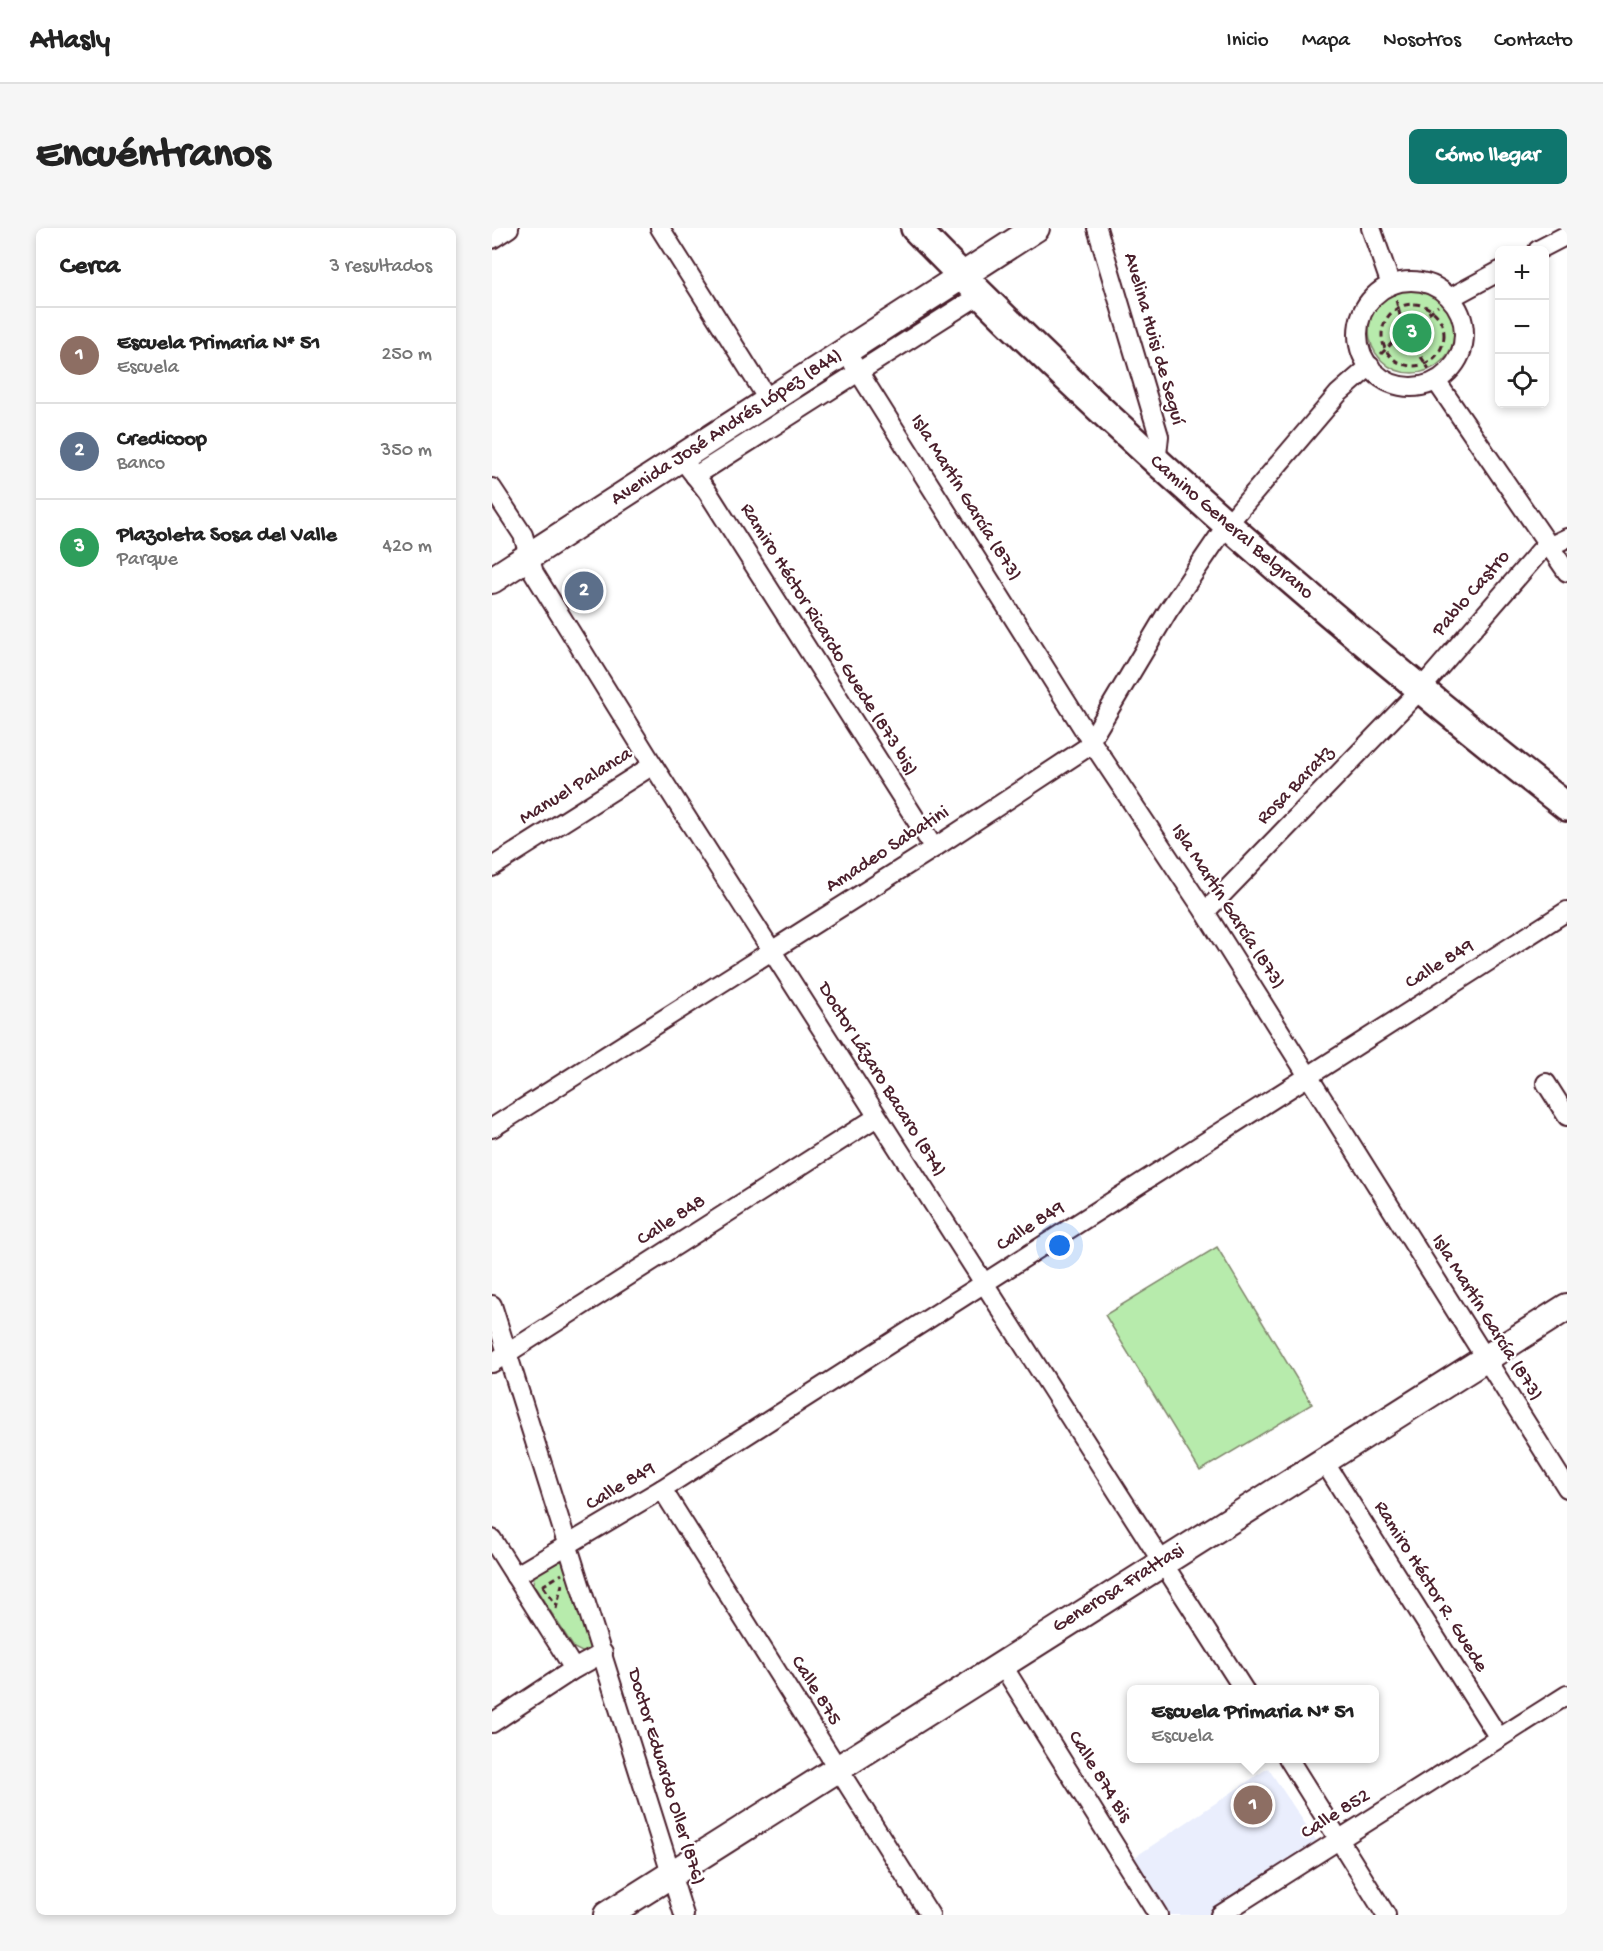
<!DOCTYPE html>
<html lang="es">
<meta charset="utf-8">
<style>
body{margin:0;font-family:"Gochi Hand",sans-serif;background:#f6f6f6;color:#222}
.controls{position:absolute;right:18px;top:18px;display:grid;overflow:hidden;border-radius:9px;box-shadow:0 3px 9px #0003}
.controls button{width:54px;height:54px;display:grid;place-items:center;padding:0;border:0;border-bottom:2px solid #e0e0e0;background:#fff;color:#222;font:30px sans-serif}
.you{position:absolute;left:568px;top:1018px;width:21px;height:21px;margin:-15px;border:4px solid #fff;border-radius:50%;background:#1a73e8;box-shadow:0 0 0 9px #1a73e833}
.badge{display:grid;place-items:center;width:39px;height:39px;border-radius:50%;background:#0f766e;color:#fff;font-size:20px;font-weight:700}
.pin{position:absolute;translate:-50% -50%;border:3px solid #fff;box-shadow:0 2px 6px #0006}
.popup{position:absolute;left:635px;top:1457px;width:252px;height:78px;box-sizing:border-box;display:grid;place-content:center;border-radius:9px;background:#fff;filter:drop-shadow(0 2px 4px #0005);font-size:20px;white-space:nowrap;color:#767676}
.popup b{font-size:22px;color:#222}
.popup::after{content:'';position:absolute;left:50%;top:100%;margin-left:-12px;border:12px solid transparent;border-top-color:#fff}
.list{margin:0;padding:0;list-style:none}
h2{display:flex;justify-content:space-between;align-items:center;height:78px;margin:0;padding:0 24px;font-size:26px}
h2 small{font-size:20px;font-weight:400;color:#767676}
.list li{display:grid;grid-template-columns:39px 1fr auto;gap:18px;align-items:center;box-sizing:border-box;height:96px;padding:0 24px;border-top:2px solid #e0e0e0}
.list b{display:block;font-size:22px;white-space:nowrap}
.list p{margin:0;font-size:20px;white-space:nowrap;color:#767676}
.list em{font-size:20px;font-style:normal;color:#767676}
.icon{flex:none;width:33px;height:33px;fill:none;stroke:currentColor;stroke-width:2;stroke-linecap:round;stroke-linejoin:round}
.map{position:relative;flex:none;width:1075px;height:1687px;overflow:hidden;border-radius:9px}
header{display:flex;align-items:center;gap:36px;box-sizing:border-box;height:84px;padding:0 30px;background:#fff;border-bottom:2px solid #e0e0e0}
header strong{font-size:28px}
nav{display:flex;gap:33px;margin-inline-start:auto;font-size:21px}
.intro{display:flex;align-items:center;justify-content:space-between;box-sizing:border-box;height:144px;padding:0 36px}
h1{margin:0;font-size:42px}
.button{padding:15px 27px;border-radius:9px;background:#0f766e;color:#fff;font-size:21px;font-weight:700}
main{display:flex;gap:36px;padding:0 36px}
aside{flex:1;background:#fff;border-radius:9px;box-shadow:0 3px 9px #0003}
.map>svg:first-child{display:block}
</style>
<header>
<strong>Atlasly</strong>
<nav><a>Inicio</a><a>Mapa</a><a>Nosotros</a><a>Contacto</a></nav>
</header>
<div class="intro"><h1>Encuéntranos</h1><a class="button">Cómo llegar</a></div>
<main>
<aside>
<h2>Cerca<small>3 resultados</small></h2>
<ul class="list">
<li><span class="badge" style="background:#8d6e63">1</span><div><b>Escuela Primaria N* 51</b><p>Escuela</p></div><em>250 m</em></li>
<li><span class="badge" style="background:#5c6f8a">2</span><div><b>Credicoop</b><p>Banco</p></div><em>350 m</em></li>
<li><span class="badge" style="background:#2e9e5b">3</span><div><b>Plazoleta Sosa del Valle</b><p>Parque</p></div><em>420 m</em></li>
</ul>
</aside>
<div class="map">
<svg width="1075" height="1687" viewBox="0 0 1075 1687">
<rect width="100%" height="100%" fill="#fff"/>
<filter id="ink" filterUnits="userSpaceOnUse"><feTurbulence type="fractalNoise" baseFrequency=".0167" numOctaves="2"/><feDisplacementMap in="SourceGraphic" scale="12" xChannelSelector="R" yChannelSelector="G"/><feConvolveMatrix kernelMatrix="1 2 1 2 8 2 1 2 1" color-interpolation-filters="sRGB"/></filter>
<g filter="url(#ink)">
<path fill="#eaeefd" d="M776,1540l50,75 -111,72h-39l-36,-56z"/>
<g fill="#b7ebac" stroke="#80856c" stroke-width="1.5">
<circle cx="920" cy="102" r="43"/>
<path d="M725,1019l95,157 -112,67 -95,-156z"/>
<path d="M67,1331l5,2 30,87 -10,5 -10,-5 -41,-64 1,-9z"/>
</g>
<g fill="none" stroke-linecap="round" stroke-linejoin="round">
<g stroke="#4a1f2b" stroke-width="22">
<g id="minor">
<path d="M168,0l109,173"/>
<path d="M605,0l62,208 -3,28"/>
<path d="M879,0l20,57"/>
<path d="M0,11l17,-11"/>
<path d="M1046,22l29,-15"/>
<circle cx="919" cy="106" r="53"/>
<path d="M958,70l50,-27"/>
<path d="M354,124l245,389 114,171 362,576"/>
<path d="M944,153l131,191"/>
<path d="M189,230l26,33 227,357"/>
<path d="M203,248l286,-182"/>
<path d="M0,260l31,47 11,38 119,192 591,925"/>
<path d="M0,639l161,-102"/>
<path d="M713,684l214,-221 121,-140 27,-13"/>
<path d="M1054,855l21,33"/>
<path d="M0,900l442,-280 152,-100 82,-137 58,-85 112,-132 32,-28"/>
<path d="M0,1077l192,610"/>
<path d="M0,1135l385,-246"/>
<path d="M831,1232l176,278"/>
<path d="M170,1261l268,426"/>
<path d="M0,1311l82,130"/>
<path d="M23,1348l147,-87 905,-578"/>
<path d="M509,1435l157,252"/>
<path d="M0,1495l82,-54 29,-16"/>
<path d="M796,1530l98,157"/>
<path d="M728,1687l347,-220"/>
</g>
</g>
<g stroke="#4a1f2b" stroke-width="30">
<g id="secondary">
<path d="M0,352l544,-352"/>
<path d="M115,1687l960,-608"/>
</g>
</g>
<g stroke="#4a1f2b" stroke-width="32">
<path id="primary" d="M423,0c203,209 423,399 652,579"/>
</g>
<g stroke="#4a1f2b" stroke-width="3" stroke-dasharray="6 4.5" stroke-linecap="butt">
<path d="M904,72l8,31 25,38"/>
<circle cx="921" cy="107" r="31"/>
<path d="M889,126l23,-23 34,-25"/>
<path d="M50,1358l20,-12"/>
<path d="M51,1358l14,20"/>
<path d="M64,1381l6,-25"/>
</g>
<use href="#minor" stroke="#fff" stroke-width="18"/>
<use href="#secondary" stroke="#fff" stroke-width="26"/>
<use href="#primary" stroke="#fff" stroke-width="27"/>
</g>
</g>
<g text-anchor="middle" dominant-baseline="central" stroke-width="4.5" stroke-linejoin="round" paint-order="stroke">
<g font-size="20" fill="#4a1f2b" stroke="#fff">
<text transform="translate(661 111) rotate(74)">Avelina Huisi de Seguí</text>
<text transform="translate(235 200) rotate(-33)">Avenida José Andrés López (844)</text>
<text transform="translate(473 270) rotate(58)">Isla Martín García (873)</text>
<text transform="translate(739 300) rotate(41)">Camino General Belgrano</text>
<text transform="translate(980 366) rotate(-49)">Pablo Castro</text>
<text transform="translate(336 412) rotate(58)">Ramiro Héctor Ricardo Guede (873 bis)</text>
<text transform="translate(804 558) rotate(-46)">Rosa Baratz</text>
<text transform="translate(84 559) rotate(-32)">Manuel Palanca</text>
<text transform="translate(396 622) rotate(-33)">Amadeo Sabatini</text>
<text transform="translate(735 679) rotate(57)">Isla Martín García (873)</text>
<text transform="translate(948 737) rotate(-32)">Calle 849</text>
<text transform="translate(389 852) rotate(58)">Doctor Lázaro Bacaro (874)</text>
<text transform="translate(180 993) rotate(-33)">Calle 848</text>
<text transform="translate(539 999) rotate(-33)">Calle 849</text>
<text transform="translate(994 1090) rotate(58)">Isla Martín García (873)</text>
<text transform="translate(129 1259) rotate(-31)">Calle 849</text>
<text transform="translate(938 1359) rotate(58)">Ramiro Héctor R. Guede</text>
<text transform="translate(627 1361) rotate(-32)">Generosa Frattasi</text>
<text transform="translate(323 1463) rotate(58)">Calle 875</text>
<text transform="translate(173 1549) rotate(73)">Doctor Eduardo Oller (876)</text>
<text transform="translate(607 1549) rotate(58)">Calle 874 Bis</text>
<text transform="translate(844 1587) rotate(-32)">Calle 852</text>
</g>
</g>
</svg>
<div class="controls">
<button>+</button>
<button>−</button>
<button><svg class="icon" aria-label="locate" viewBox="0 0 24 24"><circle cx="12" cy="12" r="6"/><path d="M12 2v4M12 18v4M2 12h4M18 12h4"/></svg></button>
</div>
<div class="you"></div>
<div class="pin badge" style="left:761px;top:1577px;background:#8d6e63">1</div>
<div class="popup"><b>Escuela Primaria N* 51</b>Escuela</div>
<div class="pin badge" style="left:92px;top:363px;background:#5c6f8a">2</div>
<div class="pin badge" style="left:920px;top:105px;background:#2e9e5b">3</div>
</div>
</main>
